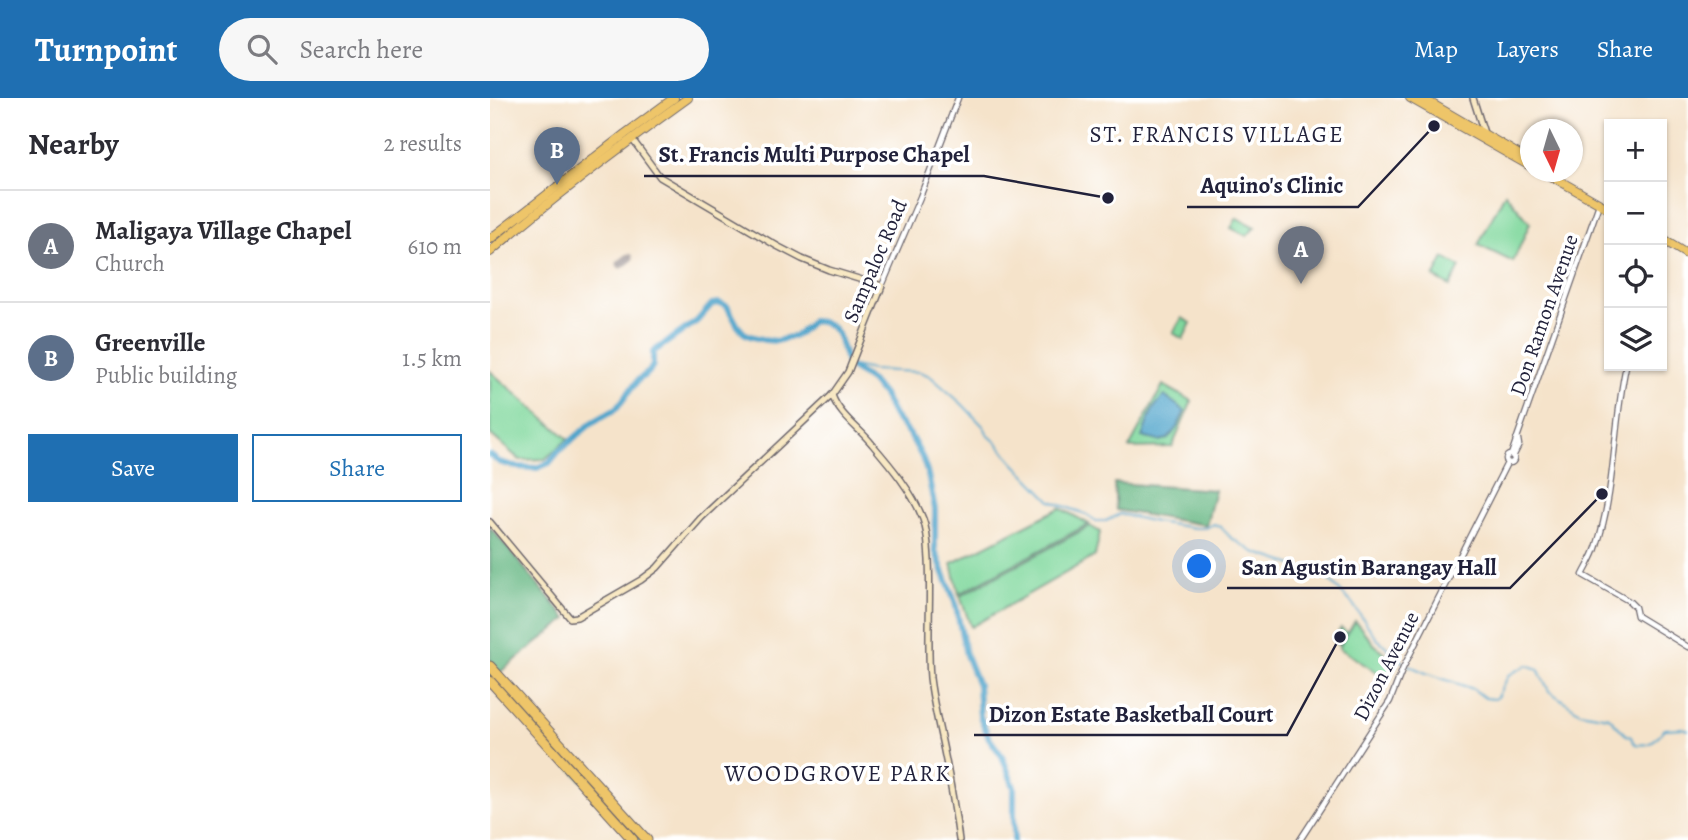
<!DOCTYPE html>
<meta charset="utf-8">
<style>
body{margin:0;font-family:Alegreya,serif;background:#f7f7f7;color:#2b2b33}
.controls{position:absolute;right:21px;top:21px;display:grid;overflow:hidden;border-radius:0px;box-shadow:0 2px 5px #0004}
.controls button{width:63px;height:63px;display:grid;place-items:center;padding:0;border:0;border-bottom:2px solid #e1e1e2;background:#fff;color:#2b2b33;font:35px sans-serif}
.compass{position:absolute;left:1030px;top:21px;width:63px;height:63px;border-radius:50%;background:#fff;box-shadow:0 2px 5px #0004;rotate:175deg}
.you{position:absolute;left:710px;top:469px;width:24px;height:24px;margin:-18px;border:5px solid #fff;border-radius:50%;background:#1a73e8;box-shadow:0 0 0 10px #1a73e833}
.badge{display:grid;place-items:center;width:46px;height:46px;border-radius:50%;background:#1f6fb2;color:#fff;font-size:23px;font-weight:700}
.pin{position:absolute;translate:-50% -58px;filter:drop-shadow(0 2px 4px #0008)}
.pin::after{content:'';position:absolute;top:37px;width:24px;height:21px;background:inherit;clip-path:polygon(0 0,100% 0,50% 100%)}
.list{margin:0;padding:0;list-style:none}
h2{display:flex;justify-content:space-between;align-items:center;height:91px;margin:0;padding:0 28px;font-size:30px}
h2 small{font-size:23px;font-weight:400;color:#7c7c81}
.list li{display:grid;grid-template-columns:46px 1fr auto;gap:21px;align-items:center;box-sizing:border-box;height:112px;padding:0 28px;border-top:2px solid #e1e1e2}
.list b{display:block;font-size:26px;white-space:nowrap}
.list p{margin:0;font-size:23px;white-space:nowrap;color:#7c7c81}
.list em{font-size:23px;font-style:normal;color:#7c7c81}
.actions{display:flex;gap:14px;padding:21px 28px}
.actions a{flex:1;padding:16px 0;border:2px solid #1f6fb2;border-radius:0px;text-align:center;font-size:24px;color:#1f6fb2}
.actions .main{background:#1f6fb2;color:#fff}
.icon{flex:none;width:38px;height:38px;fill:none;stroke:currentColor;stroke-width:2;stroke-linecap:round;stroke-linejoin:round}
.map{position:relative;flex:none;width:1198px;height:742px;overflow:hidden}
header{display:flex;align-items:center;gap:42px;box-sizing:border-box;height:98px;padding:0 35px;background:#1f6fb2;color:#fff}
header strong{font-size:33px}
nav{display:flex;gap:38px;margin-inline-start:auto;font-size:24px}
.search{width:490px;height:63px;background:#f7f7f7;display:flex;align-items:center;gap:18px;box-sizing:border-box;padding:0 24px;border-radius:38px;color:#7c7c81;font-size:26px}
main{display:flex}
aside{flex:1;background:#fff}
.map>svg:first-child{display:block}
</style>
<header>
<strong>Turnpoint</strong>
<div class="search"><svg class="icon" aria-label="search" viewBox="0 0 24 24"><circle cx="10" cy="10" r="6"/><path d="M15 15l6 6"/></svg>Search here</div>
<nav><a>Map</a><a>Layers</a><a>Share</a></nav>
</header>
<main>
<aside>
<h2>Nearby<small>2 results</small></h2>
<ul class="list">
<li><span class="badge" style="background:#6b7280">A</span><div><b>Maligaya Village Chapel</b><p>Church</p></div><em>610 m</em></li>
<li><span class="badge" style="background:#5c6f8a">B</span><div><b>Greenville</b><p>Public building</p></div><em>1.5 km</em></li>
</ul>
<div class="actions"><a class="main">Save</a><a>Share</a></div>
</aside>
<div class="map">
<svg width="1198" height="742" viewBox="0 0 1198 742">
<rect width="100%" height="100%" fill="#fff"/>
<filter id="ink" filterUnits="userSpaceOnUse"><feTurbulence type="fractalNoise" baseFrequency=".0143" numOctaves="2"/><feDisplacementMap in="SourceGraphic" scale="14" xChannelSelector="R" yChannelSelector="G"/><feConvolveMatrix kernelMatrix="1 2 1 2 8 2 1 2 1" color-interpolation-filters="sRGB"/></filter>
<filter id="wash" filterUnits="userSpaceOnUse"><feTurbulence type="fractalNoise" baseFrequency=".00686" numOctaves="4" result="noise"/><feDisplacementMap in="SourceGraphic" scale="28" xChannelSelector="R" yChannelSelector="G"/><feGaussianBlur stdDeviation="1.57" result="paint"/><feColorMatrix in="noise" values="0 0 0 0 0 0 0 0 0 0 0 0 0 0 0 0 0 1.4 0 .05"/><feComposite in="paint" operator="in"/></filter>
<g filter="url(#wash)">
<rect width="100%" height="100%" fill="#f5e3ca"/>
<g fill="#80d89d" stroke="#517d6c" stroke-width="2">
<path d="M1015,95l25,30 -17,39 -35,-17z"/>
<path d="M747,120l18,9 -8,9 -16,-8z"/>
<path d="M954,160l16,9 -10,19 -16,-9z"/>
<path d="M692,220l9,5 -8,16 -10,-6z"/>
<path d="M0,273l78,68 -23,20 -25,1 -30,-26z"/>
<path d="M673,287l29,16 -20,46 -43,1z"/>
<path d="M570,410l29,16 -130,70 -7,-31z"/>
<path d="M600,428l10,6 -5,24 -124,71 -11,-31z"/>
<path d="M865,523l19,23 23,20 -10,15 -48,-31 8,-15 -9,12 -5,-4 8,-13 7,5z"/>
<path d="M0,571l154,171h-9l-145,-162z"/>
</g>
<g fill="#68b884" stroke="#456d60" stroke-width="2">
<path d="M624,385l101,7 -9,35 -90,-15z"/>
<path d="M0,429l77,92 -69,55 -8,-9z"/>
</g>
<path fill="#4fa4cb" stroke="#386383" stroke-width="2" d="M675,298l20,15 -7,15 -10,13 -10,2 -16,-4c5,-14 10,-32 23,-41z"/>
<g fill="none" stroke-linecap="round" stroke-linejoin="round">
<g stroke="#4fa4cb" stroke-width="2">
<path d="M363,268l19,4 48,2 10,4 32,28 22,23 4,8 9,8 16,19 38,39 36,14 9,6h10l14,-7 35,8 40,6h10l9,-4 7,3 10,11 23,14 42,14 34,15 22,22 25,36c10,6 15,17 26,23"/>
<path d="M918,567l18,8 47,16 12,9 9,1 3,-2 12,-22 18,-10 11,4 11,22 31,21 29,5 16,17 6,3 4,7c18,3 19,-5 30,-15l18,-1 5,2"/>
</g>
<path stroke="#4fa4cb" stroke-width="6" d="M0,357l9,7 18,5 20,1 12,-5 9,-11 35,-30 23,-13 22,-29 11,-8 4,-7v-13l44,-31 15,-17 7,-1 8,3 11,20 6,7 6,3 15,4 12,1 20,-6 15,-14c31,1 26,23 36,44l25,18 10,12 11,21 16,19 12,22 6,18 7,34v41l20,52 11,53 12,30 2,31 9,22 13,18 12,31v53"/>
<path stroke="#8c8282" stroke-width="9" d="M131,166l8,-6"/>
</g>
</g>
<g filter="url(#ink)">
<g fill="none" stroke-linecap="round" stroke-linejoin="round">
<g stroke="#6c666d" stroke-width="7">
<g id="tertiary">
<path d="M392,188l38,-89 38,-99"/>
<path d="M1136,268c-13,59 -10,121 -29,179 -3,11 -9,20 -14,30l46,26 6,6 2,9 51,31"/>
<circle cx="1020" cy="361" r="4"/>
<path d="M1021,357l88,-251"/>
<path d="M1023,359l6,-12 -1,-6"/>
<path d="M810,742l90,-139 13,-33 104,-205"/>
</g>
</g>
<g stroke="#6c666d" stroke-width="8">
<g id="secondary">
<path d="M983,0l11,35"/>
<path d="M342,297c7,20 27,33 40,49 19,22 40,47 51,75 5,13 5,27 6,41 2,40 -2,79 1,118 3,25 9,48 14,73 6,29 11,59 15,89"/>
<path d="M0,424l80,96 7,-1 64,-37 16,-12 44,-50 131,-123 16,-23 34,-86 -53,-16 -27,-11 -25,-13 -117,-69 -28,-38"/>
</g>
</g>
<g stroke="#6c666d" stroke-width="10">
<g id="trunk">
<path d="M920,0l120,68"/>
<path d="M932,0l108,63"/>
<path d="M1054,74l65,37"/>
<path d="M0,141l135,-105 49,-36"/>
<path d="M1172,141l26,16"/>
<path d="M0,154c63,-55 130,-105 198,-154"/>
</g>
</g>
<g stroke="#6c666d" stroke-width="11">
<g id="motorway">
<path d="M0,568l157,174"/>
<path d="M0,583l143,159"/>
</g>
</g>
<use href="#tertiary" stroke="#fff" stroke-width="4.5"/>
<use href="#secondary" stroke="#f8e8c3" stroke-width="5"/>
<use href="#trunk" stroke="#eec569" stroke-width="8"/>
<use href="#motorway" stroke="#eec569" stroke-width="9"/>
</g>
</g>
<g text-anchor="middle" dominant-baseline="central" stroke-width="7" stroke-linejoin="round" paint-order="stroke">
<g font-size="21" fill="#22223b" stroke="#fff">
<text transform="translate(385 163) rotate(-67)">Sampaloc Road</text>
<text transform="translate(1054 217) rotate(-71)">Don Ramon Avenue</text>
<text transform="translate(896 568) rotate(-63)">Dizon Avenue</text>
</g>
<g font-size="23" letter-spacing="2" fill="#22223b" stroke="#fff">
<text x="727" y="36">ST. FRANCIS VILLAGE</text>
<text x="348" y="675">WOODGROVE PARK</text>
</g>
</g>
<path fill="none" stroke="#22223b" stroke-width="2.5" d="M618 100L494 78H154M944 28L868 109H697M1112 396L1020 490H737M850 539L797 637H484"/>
<g fill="#22223b" stroke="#fff" stroke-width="2.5">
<circle cx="618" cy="100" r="7"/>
<circle cx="944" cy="28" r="7"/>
<circle cx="1112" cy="396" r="7"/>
<circle cx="850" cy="539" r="7"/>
</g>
<g font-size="23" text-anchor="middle" font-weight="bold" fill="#22223b" stroke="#fff" stroke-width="7" stroke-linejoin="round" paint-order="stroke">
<text x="324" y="64">St. Francis Multi Purpose Chapel</text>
<text x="782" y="95">Aquino's Clinic</text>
<text x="879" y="477">San Agustin Barangay Hall</text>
<text x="641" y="624">Dizon Estate Basketball Court</text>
</g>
</svg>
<div class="controls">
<button>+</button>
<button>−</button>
<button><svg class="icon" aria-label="locate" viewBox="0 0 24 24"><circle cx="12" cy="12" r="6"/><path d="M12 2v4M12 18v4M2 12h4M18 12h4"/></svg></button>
<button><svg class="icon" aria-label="layers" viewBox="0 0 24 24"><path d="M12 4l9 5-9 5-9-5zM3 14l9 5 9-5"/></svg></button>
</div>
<svg class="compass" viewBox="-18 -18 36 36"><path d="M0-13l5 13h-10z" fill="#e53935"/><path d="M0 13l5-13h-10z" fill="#7c7c81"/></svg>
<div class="you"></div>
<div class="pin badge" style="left:811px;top:186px;background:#6b7280">A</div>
<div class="pin badge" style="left:67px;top:87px;background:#5c6f8a">B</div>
</div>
</main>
